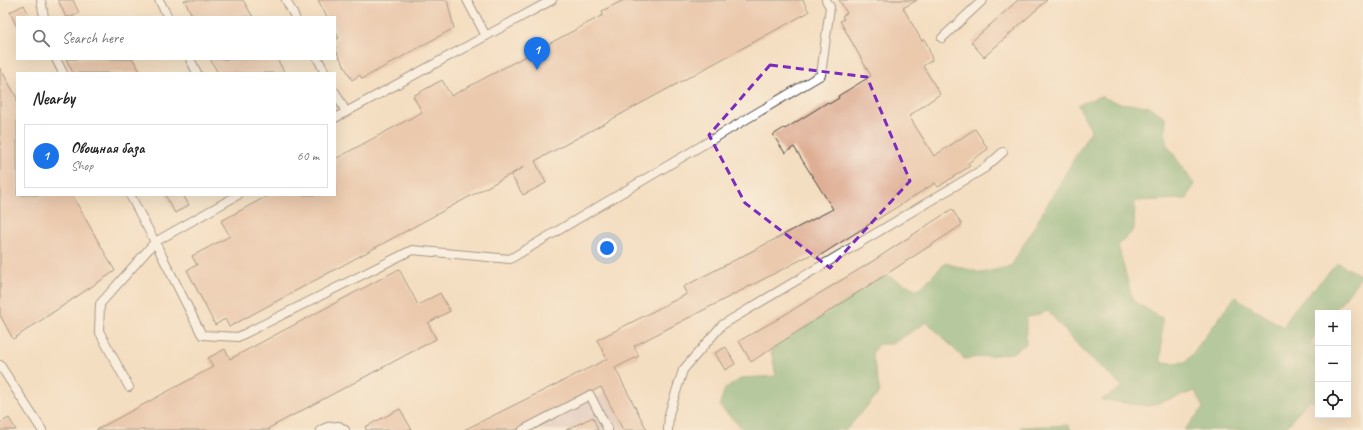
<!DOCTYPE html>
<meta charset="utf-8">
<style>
body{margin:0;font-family:Caveat,sans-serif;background:#f2f2f2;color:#222}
.controls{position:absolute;right:12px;bottom:12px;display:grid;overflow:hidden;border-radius:0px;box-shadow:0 4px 16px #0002}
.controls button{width:36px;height:36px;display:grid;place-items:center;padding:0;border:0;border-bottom:1px solid #e0e0e0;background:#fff;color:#222;font:20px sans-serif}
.you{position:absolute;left:607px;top:248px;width:14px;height:14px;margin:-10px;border:3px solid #fff;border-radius:50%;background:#1a73e8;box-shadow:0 0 0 6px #1a73e833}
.badge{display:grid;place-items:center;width:26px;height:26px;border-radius:50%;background:#1a73e8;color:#fff;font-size:13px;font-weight:700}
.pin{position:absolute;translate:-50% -33px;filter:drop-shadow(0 1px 2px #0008)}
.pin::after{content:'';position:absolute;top:21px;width:14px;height:12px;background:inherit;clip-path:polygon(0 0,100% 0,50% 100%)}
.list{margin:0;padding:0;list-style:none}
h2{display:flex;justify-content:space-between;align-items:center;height:52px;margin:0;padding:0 16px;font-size:17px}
h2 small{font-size:13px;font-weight:400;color:#767676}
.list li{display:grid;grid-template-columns:26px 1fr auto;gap:12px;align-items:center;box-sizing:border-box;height:64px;margin:0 8px 8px;padding:0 8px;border:1px solid #e0e0e0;border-radius:0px}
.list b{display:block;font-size:15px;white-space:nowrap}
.list p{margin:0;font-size:13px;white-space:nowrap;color:#767676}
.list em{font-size:13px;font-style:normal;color:#767676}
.icon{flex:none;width:22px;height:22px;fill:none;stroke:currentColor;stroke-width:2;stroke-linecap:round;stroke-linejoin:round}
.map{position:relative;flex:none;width:1363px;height:430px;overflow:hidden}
.search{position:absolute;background:#fff;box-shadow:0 4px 16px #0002;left:16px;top:16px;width:320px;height:44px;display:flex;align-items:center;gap:10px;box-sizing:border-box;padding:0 14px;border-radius:0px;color:#767676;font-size:15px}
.panel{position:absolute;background:#fff;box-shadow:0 4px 16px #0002;left:16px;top:72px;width:320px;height:124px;border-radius:0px}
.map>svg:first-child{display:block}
</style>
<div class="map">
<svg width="1363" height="430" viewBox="0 0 1363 430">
<rect width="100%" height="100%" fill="#fbf7ec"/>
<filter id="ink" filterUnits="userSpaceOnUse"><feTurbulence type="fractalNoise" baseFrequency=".025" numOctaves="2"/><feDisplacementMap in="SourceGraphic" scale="8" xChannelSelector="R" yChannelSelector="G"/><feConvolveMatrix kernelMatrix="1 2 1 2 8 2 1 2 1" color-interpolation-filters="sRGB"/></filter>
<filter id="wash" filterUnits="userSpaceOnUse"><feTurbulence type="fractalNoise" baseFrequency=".012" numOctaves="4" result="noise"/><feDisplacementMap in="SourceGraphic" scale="16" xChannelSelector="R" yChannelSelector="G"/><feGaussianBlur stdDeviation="0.9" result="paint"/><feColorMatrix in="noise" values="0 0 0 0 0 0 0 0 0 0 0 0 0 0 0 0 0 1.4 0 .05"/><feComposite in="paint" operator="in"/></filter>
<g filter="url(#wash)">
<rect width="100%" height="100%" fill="#f4dec1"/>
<path fill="#d2bdc6" d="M623,382l26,48h-109z"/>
<g fill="#6cae72" stroke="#4c6c4e">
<path d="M1100,96l18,7 30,3 17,11 1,26 28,41 -7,15 -52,2 -1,29 -16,15 15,56 29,17 -1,45 25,-1 49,-65 48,30 11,-18 44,-46 24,13 -29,37h-15v20l-8,10 8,6v52h-10l-24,29h-100l19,-22 -8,-17 -46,15 -48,-6 22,-13 -41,-37 -34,-39 -22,7v26l-14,9 -48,6 -37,-37 -35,22h-14l-6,9 8,39 -34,38h-102l-25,-24 6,-17 17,-11 34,-2 -6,-31 98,-62 20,-7 30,14 27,-27 37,10 29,-7 80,-136 -13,-25z"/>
<path d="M1069,425l2,5h-52l2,-3z"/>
</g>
<g id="blocks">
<g fill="#dfaf95">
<path d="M58,0h15l6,13 -8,4h-5z"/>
<path d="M184,0h59l10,17h-65l4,-2z"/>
<path d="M318,0h129l7,28 -92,51 -2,-4 -8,5 -17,-31v-9l4,-2 -4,-7v-14h-8z"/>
<path d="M624,0h179l6,12 -274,149 11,22 -23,12 -12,-20 13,-8 -295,160 -4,-8 -10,6 -28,-55 10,-5 -5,-9 38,-20 -9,-15 48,-26h66v-36l87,-47 -9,-16 29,-16 9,16 152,-81 -1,-4z"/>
<path d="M839,0h78l-14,8 19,33 2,-2 4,7 4,14 -9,6 17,28 -31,22 25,40 41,-27 13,20 -20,14 2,3 -32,21 -3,-4 -119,75 -4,-4 -178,92 5,10 -24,12 32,62h-24l-22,-43 -86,43h-51l143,-71 -10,-19 90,-46 -4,-7 150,-78 -39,-62 -9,6 -12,-18 11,-7 1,1 43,-27 1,2 10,-6 -1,-2 33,-20 -31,-55 4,-2 -2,-3 5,-3z"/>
<path d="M1018,0h29l-63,57 -13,-15z"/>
<path d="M24,5l6,12h-13v10l-7,-15z"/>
<path d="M66,59h67l8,14h-68z"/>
<path d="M210,59h67l8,14h-67z"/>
<path d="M0,68l17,30v97h55l43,76 -102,68 -13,-24z"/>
<path d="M165,195h18l6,10 -14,8z"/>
<path d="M952,209l10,16 -211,137 -12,-21 37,-21 97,-59z"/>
<path d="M399,269l19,36 22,-12 10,18 -22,12 8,16 -167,89 1,2h-174l117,-63 -5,-9 17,-9 5,10z"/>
<path d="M726,347l9,17 -10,6 -10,-17z"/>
<path d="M400,409l12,21h-46l-1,-3z"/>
<path d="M593,417l5,13h-32z"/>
<path d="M9,418l7,12h-16v-7z"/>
</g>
</g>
</g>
<g filter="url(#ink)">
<use href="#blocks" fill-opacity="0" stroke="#494642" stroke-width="1"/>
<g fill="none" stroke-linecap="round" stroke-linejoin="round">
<g stroke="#494642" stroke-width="10">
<g id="service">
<path d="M41,0l3,17"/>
<path d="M159,0l9,17"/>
<path d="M286,0l9,17"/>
<path d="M467,0l19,36"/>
<path d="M942,38l41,-38"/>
<path d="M56,59l7,14"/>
<path d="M190,59l7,14"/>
<path d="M318,59l7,14"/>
<path d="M335,92l11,20"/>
<path d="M335,118l217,-118"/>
<path d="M130,195l25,47 47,93 36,2 174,-87 98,9 311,-184 9,-68 -4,-7"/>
<path d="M0,365l42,65"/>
<path d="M129,387l-30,-56 1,-27 55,-62 83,-47"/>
<path d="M321,430l6,-3 12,-1 6,4"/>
<path d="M523,430l67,-35 18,35"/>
<path d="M668,430l1,-16 14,-44 39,-45 263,-157 18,-16"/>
</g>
</g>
<use href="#service" stroke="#fff" stroke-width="8"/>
</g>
</g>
<path d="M0 0H1363V430H0ZM770,65l97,12 43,104 -80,87 -85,-65 -36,-68z" fill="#f4dec1" fill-opacity=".55" fill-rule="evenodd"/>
<path fill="none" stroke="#7b2cbf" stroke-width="3" stroke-dasharray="8 5" stroke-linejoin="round" d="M770,65l97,12 43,104 -80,87 -85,-65 -36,-68z"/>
</svg>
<div class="controls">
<button>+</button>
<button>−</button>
<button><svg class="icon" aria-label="locate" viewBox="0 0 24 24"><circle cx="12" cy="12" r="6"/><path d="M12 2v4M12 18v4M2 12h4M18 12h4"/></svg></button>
</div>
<div class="you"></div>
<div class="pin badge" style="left:537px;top:70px">1</div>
<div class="search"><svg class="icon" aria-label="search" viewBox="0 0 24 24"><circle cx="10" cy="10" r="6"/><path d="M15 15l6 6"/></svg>Search here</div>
<section class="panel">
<h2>Nearby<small></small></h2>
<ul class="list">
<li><span class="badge">1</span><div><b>Овощная база</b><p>Shop</p></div><em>60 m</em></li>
</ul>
</section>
</div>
